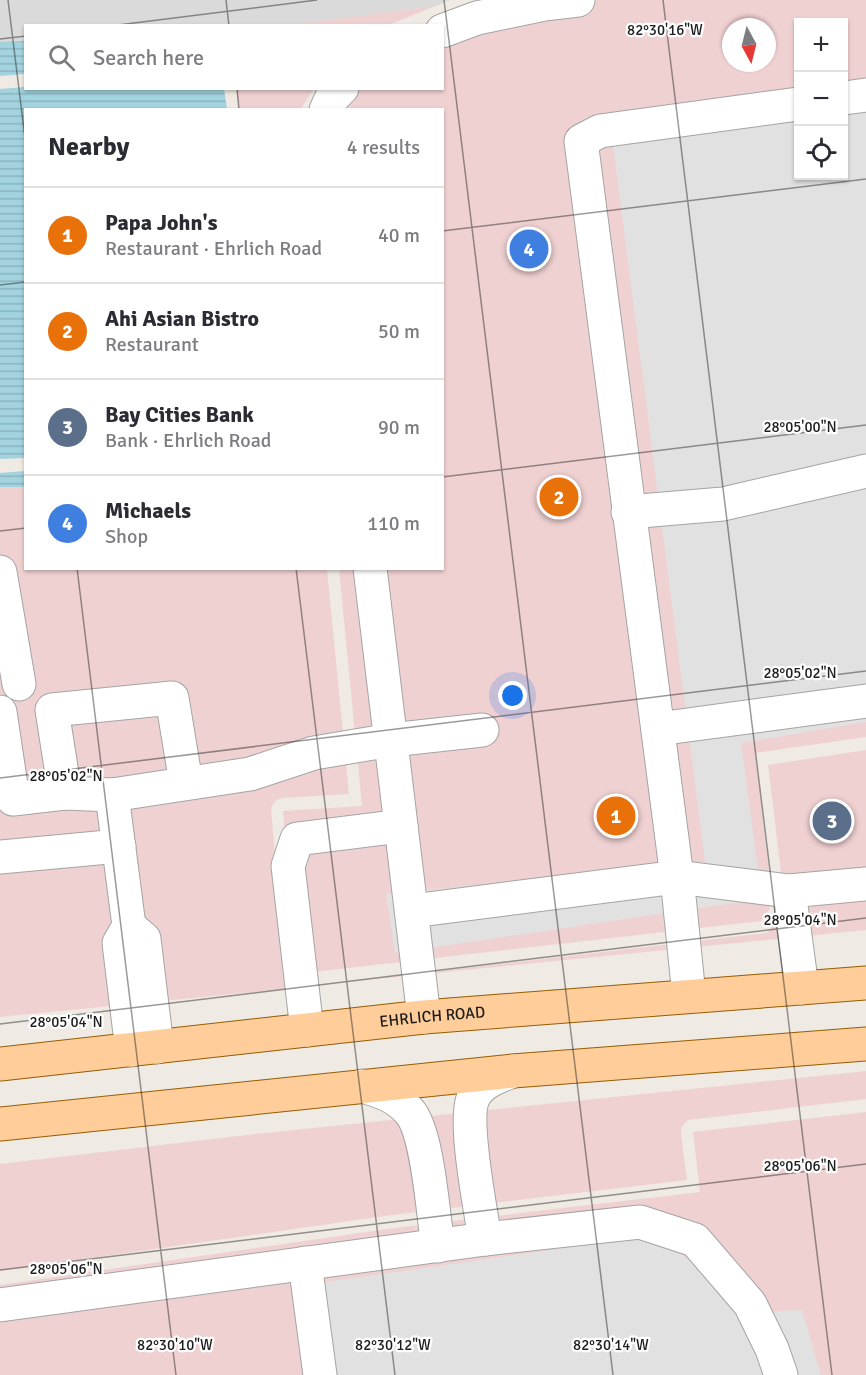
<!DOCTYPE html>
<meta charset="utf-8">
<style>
body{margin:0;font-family:Signika,sans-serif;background:#f2f2f3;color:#2b2b33}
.controls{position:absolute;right:18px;top:18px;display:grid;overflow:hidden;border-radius:0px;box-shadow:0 2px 4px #0004}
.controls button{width:54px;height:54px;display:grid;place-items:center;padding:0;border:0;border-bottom:2px solid #e1e1e2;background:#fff;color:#2b2b33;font:30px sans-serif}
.compass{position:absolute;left:722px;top:18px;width:54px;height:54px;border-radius:50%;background:#fff;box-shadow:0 2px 4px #0004;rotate:173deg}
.you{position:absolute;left:513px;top:696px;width:21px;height:21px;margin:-15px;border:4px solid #fff;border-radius:50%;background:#1a73e8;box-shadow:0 0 0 9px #1a73e833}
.badge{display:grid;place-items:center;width:39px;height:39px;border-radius:50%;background:#111827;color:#fff;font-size:20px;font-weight:700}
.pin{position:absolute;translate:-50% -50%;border:3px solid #fff;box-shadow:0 2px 6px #0006}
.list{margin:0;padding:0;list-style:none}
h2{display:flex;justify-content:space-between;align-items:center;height:78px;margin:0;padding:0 24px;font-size:26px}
h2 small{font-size:20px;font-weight:400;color:#7c7c81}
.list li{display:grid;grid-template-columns:39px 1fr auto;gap:18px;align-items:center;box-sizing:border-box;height:96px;padding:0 24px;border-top:2px solid #e1e1e2}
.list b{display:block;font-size:22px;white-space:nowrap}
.list p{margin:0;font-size:20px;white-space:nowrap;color:#7c7c81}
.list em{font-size:20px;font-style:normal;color:#7c7c81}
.icon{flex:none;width:33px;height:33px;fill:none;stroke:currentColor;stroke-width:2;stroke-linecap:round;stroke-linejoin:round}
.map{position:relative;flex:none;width:866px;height:1375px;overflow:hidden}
.search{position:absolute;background:#fff;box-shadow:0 2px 4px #0004;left:24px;top:24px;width:420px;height:66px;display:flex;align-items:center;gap:15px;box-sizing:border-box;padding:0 21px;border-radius:0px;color:#7c7c81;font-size:22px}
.panel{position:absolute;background:#fff;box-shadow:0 2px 4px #0004;left:24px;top:108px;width:420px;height:462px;border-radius:0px}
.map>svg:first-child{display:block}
</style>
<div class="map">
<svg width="866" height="1375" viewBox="0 0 866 1375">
<defs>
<pattern id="water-rules" width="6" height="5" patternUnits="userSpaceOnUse" patternTransform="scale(1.5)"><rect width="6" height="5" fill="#a2d3de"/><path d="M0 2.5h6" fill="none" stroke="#8bb5be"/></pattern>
</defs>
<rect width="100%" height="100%" fill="#efeae3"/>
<path fill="#dbdada" d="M0,0h450l-14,6 -147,20h-263l-1,15 -25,1z"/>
<g fill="#f0d1d2" fill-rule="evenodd">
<path d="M502,0h364v737l-111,16 18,151 -12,17 -465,53 -13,-163 79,-5 -23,-237 103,-1v-458l-128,-1 14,-20 114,-1v-62l-20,-1 53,-21zM798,22h46v154h-46zM731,27h36v36h-36z"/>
<path d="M436,6l-48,19h-99z"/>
<path d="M236,89v-1l78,1 -14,21 -61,-1z"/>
<path d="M0,487h25l1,81 301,1 22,225 -67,4 -7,3 -4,7 14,167 9,13 -294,29z"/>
<path d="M866,750v180l-530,53 431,-50 15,-20 3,-7 -17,-141z"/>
<path d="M866,1071v28l-178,21 -6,6 -1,8 6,46 -295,35 -392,56v-107l255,-30z"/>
<path d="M866,1112v263h-866v-90l394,-57 306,-36 -7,-60z"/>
</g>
<g fill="#e1e1e1">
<path d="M866,109v613l-125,21 21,156 -367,54 -9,-59 319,-32 -92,-717 185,-26v57h46v-63z"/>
<path d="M656,1235l50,38 29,40 67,-3 19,65h-490l-12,-92z"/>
</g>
<g fill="url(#water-rules)">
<path d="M25,41v33l-25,2v-34z"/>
<path d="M25,87l199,2 3,20 -201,1 -1,348 -25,1v-370z"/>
<path d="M25,471v16h-25v-14z"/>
</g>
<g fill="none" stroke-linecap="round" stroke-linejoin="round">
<g stroke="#a4a4a4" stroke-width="35">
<g id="minor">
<path d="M442,31l35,-13 67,-14 34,-4"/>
<path d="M844,98l22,-3"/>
<path d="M326,110l5,-11 11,-11"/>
<path d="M628,512l95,-8 143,-33"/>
<path d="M370,568l54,449"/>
<path d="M0,572l19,112"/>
<path d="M0,712l13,87 52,-6"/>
<path d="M658,729l208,-28"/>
<path d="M186,783l-14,-85 -120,12 13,83 47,2 138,-21 64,-21 77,-13 91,-10"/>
<path d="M112,795l17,131"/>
<path d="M0,857l119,-11"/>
<path d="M412,911l265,-34 112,14"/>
<path d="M802,988l-13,-97 77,-7"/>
<path d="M689,996l-12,-119 -96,-736 19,-10 198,-27"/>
<path d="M307,1030l-19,-164 9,-27 104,-13"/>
<path d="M132,1050l-13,-107 10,-17 15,13 13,108"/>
<path d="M362,1086c18,5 34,10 47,25 19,20 24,105 29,135"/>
<path d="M485,1239c-4,-28 -23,-121 -11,-143 8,-14 25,-20 39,-25"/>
<path d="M305,1263l15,112"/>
<path d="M0,1305l485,-66 155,-17 55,18 55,64 22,45 9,26"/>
</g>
</g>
<g stroke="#965d00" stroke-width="35">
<g id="major">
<path id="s1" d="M0,1064l424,-47 442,-34"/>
<path d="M0,1124l513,-53 353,-27"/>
</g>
</g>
<use href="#minor" stroke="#fff" stroke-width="33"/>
<use href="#major" stroke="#fecd99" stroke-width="33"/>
</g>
<path fill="none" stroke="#1d1d1d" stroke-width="1.5" stroke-opacity="0.45" d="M8,0l18,146M226,0l3,26M444,0l169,1375M663,0l169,1375M110,26l207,-26M0,39l26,-3M237,88l2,22M442,231l424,-52M0,285l26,-3M442,477l424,-52M0,531l26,-3M77,568l99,807M296,568l99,807M0,778l866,-107M0,1024l866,-106M0,1270l866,-106"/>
<g text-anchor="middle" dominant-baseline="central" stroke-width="4.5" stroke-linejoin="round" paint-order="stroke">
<g font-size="16" fill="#1d1d1d" stroke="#fff">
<text stroke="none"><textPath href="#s1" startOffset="435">EHRLICH ROAD</textPath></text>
</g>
</g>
<g font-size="15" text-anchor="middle" fill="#1d1d1d" stroke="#fff" stroke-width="4.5" stroke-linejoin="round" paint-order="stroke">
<text x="665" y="35">82°30'16"W</text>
<text x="800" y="432">28°05'00"N</text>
<text x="800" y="678">28°05'02"N</text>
<text x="66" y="781">28°05'02"N</text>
<text x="800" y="925">28°05'04"N</text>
<text x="66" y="1027">28°05'04"N</text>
<text x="800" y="1171">28°05'06"N</text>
<text x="66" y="1274">28°05'06"N</text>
<text x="175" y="1350">82°30'10"W</text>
<text x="393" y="1350">82°30'12"W</text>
<text x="611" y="1350">82°30'14"W</text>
</g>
</svg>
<div class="controls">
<button>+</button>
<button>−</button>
<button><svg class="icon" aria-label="locate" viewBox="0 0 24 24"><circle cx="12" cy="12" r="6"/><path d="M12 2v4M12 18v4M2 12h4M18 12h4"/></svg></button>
</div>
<svg class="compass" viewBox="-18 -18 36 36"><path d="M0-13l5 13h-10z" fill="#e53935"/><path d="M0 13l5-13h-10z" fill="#7c7c81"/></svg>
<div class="you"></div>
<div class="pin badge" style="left:616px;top:816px;background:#e8710a">1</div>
<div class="pin badge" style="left:559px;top:497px;background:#e8710a">2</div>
<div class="pin badge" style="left:832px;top:821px;background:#5c6f8a">3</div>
<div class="pin badge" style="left:529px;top:249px;background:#3f7fe0">4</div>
<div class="search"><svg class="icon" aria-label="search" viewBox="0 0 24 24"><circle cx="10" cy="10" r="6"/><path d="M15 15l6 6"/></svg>Search here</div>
<section class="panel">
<h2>Nearby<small>4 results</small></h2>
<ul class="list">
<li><span class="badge" style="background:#e8710a">1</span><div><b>Papa John's</b><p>Restaurant · Ehrlich Road</p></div><em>40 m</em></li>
<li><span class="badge" style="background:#e8710a">2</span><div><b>Ahi Asian Bistro</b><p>Restaurant</p></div><em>50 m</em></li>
<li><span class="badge" style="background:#5c6f8a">3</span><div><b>Bay Cities Bank</b><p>Bank · Ehrlich Road</p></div><em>90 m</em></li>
<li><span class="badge" style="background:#3f7fe0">4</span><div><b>Michaels</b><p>Shop</p></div><em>110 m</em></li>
</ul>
</section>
</div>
